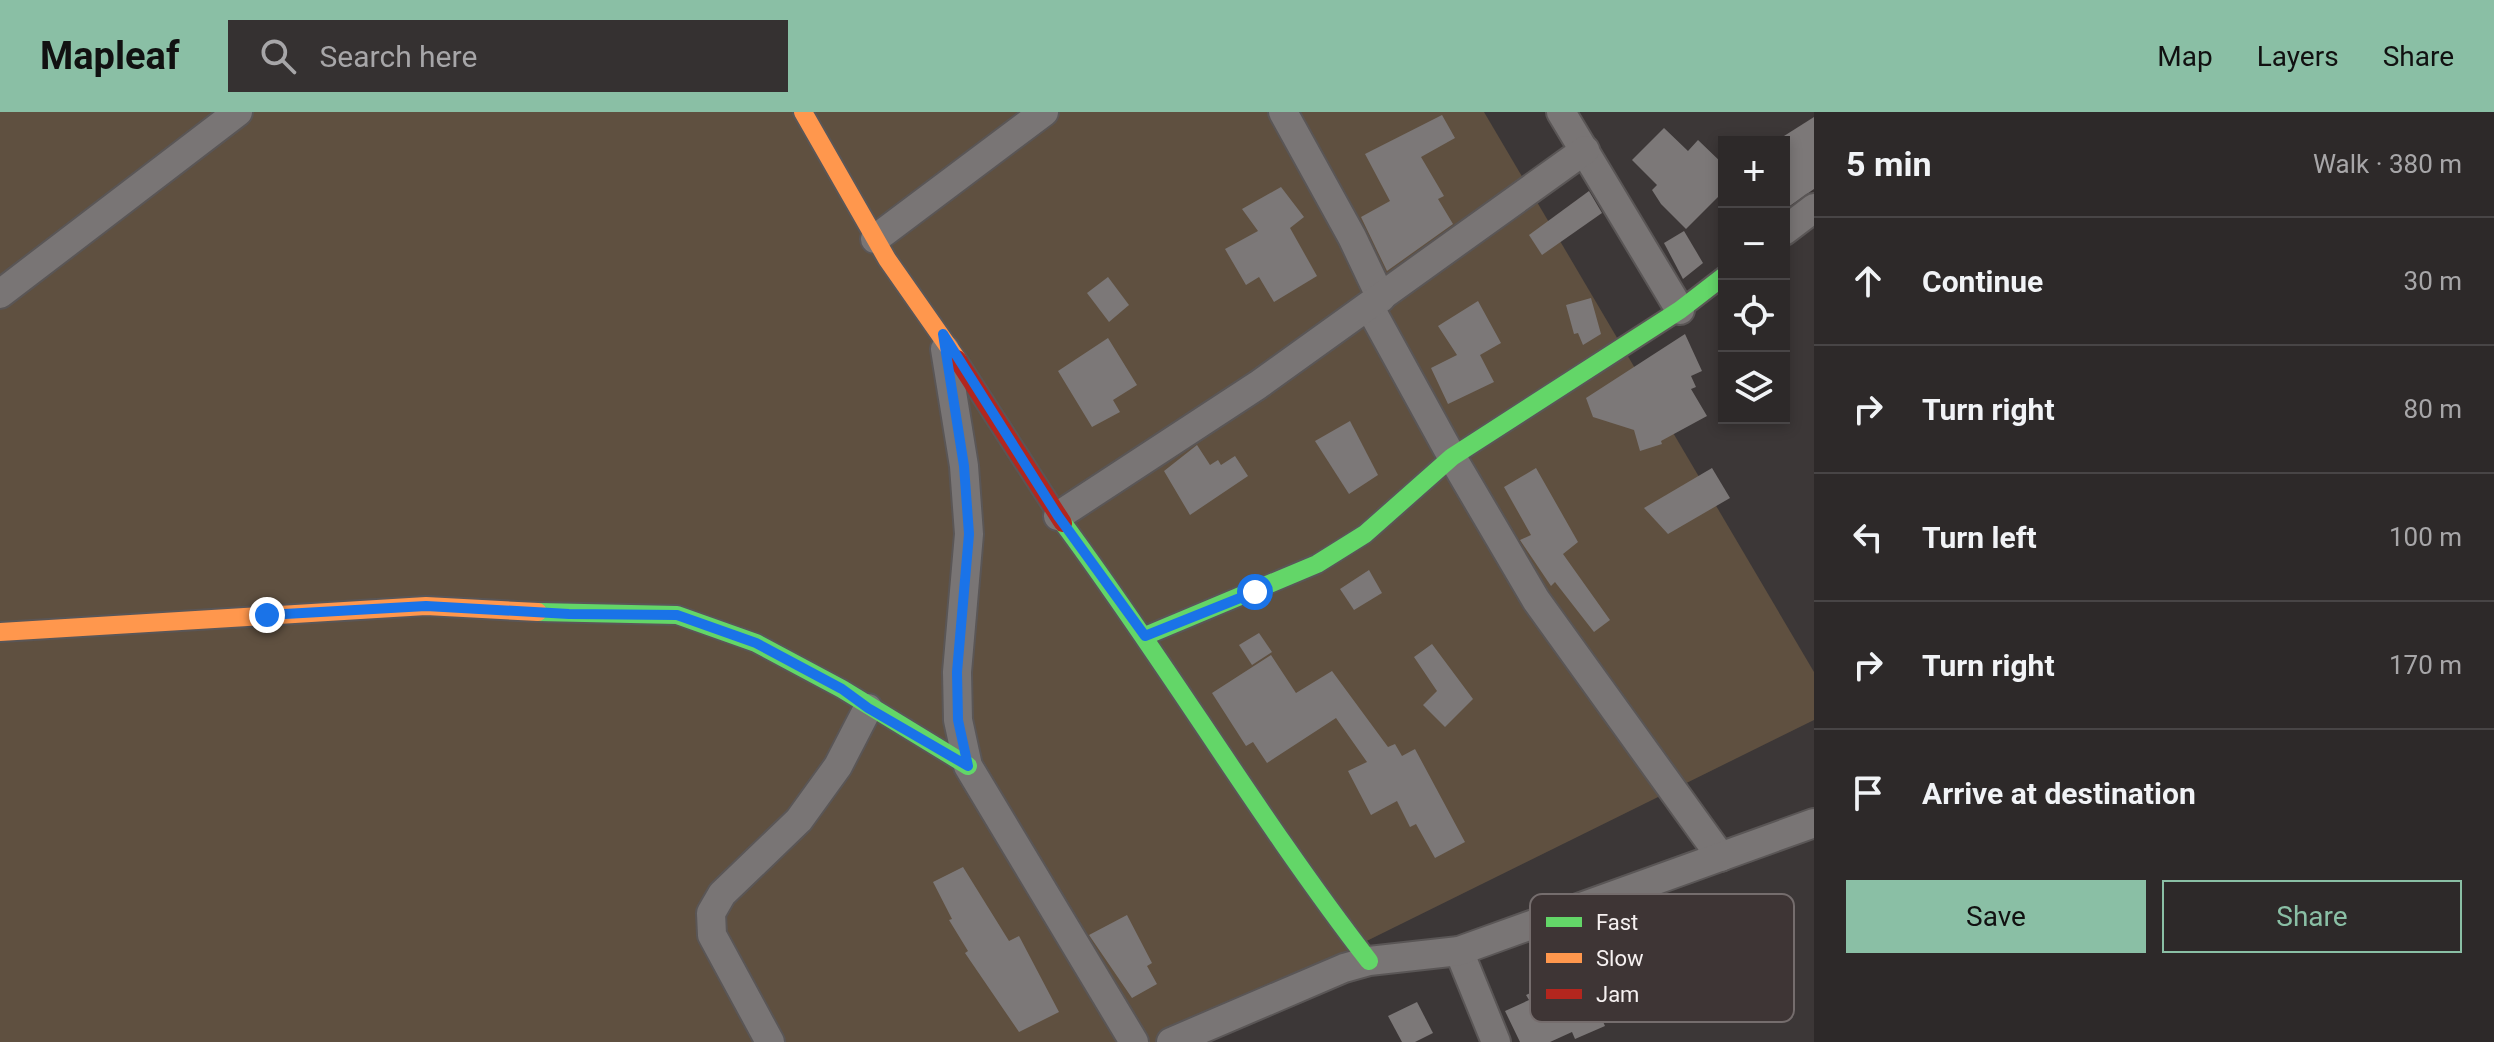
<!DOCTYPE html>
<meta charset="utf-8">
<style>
body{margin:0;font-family:Roboto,sans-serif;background:#353131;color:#f1f3f6}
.controls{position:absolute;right:24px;top:24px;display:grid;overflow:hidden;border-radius:0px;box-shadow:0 4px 12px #0003}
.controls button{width:72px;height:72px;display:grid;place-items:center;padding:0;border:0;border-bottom:2px solid #484546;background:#2d2929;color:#f1f3f6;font:40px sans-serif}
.stop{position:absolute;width:24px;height:24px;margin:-18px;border:6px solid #1a73e8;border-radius:50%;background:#fff}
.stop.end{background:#1a73e8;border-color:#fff;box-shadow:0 2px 8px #0008}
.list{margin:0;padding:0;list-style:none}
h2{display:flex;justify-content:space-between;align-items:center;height:104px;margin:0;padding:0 32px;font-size:34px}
h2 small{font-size:26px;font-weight:400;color:#a7a6a8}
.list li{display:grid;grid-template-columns:52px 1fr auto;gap:24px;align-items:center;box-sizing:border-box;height:128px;padding:0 32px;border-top:2px solid #484546}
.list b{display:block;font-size:30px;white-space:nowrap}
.list em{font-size:26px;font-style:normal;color:#a7a6a8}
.actions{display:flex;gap:16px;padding:24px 32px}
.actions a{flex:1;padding:18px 0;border:2px solid #8abfa5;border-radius:0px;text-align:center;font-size:28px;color:#8abfa5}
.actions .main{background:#8abfa5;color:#111}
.icon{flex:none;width:44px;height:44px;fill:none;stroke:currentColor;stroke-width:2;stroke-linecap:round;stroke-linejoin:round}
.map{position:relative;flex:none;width:1814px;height:930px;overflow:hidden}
header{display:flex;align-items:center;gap:48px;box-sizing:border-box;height:112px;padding:0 40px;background:#8abfa5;color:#111}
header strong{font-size:38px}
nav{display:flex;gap:44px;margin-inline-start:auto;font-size:28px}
.search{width:560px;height:72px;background:#353131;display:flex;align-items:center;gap:20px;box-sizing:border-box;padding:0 28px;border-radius:0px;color:#a7a6a8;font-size:30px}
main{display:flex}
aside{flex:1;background:#2d2929}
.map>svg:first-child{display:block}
</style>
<header>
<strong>Mapleaf</strong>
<div class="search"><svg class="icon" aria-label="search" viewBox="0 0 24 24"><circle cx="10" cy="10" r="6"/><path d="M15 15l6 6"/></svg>Search here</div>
<nav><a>Map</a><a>Layers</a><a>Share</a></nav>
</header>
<main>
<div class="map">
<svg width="1814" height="930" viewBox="0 0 1814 930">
<rect width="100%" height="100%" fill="#3c3737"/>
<path fill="#5f5040" d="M0,0h1484l330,560v48l-652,322h-1162z"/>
<g fill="#7c7878">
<path d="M1442,3l13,23 -34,19 23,39 -6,3 15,25 -66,47 -26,-54 29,-16 -25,-47z"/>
<path d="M1814,5v72l-30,21v-74z"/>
<path d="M1664,16l24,23 10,-11 26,25v26l-38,38 -25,-25 -9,-14 5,-5 -25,-25z"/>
<path d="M1281,75l23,30 -14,11 27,48 -43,26 -15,-25 -13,8 -21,-36 33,-18 -16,-22z"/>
<path d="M1589,79l13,22 -60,42 -13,-20z"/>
<path d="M1684,119l19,32 -20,16 -19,-36z"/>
<path d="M1108,165l21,28 -20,17 -22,-29z"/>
<path d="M1591,186l10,36 -18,11 -5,-12 -4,1 -8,-29z"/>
<path d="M1478,189l23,42 -21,12 14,27 -46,22 -17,-36 26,-13 -19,-29z"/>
<path d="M1685,222l17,37 -11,5 5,11 -5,2 16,27 -46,25 1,3 -22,7 -6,-21 -41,-13 -7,-19z"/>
<path d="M1108,226l29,47 -24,15 7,12 -28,15 -34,-56z"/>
<path d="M1350,309l28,54 -29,19 -34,-53z"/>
<path d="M1197,333l13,20 8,-5 3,5 14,-9 13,20 -58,39 -26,-44z"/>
<path d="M1536,356l42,74 -15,12 47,66 -16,12 -39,-50 -4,4 -31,-46 11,-5 -27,-48z"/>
<path d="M1712,356l18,30 -62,36 -24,-26z"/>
<path d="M1369,458l13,23 -28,17 -14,-21z"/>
<path d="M1259,521l13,19 -20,13 -13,-20z"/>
<path d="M1432,532l41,55 -28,28 -22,-22 14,-14 -23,-34z"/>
<path d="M1271,543l25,38 36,-22 56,76 7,-3 7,12 13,-7 50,93 -30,16 -19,-34 -6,3 -13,-26 -26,14 -23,-44 19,-9 -31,-44 -69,45 -14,-21 -7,4 -34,-53z"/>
<path d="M963,755l46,74 10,-5 40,76 -40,20 -54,-79 3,-2 -19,-31 3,-1 -19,-37z"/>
<path d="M1127,803l25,48 -5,3 10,18 -25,14 -43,-63z"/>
<path d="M1580,858l25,56 -30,13 -3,-7 -22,10h-30l-15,-31 24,-11 -3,-5z"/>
<path d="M1417,890l16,31 -18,9h-13l-14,-26z"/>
</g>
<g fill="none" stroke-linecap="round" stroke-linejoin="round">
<g stroke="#5a5656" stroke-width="32">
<g id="street">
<path d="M1283,0l69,125 29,61"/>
<path d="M1561,0l119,198"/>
<path d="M1784,119l30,-23"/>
<path d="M875,127l169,-127"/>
<path d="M0,182l238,-182"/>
<path d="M1369,194l83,151 84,143 185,257"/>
<path d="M945,237l19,117 5,68 -12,138 1,48 10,46 166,276"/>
<path d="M1058,404l200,-131 327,-235"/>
<path d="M1459,839l37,91"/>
<path d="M770,930l-58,-107 -1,-22 11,-19 77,-74 39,-54 30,-58"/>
<path d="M1171,930l173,-74 25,-7 90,-10 355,-128"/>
</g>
</g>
<g stroke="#5a5656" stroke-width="22">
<g id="fast">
<path d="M1063,411c106,143 197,297 306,438"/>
<path d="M538,500l139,3 79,28 86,46 126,77"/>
<path d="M1145,524l172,-72 48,-30 87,-77 228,-147 44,-34"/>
</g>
</g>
<g stroke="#5a5656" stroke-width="22">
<g id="slow">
<path d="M803,0l84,147 70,100"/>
<path d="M0,520l426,-26 112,6"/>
</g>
</g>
<g stroke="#5a5656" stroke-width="22">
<path id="jam" d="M957,247l106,164"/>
</g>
<use href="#street" stroke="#797575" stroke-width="28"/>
<use href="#fast" stroke="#63d668" stroke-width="18"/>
<use href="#slow" stroke="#ff974d" stroke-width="18"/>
<use href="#jam" stroke="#b3261e" stroke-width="18"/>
</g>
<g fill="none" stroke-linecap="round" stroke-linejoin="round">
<path stroke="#1a73e8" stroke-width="10" d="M267,503l159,-9 143,8 108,1 79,28 86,46 26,19 100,58 -10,-46 -1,-48 12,-138 -5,-68 -21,-132 115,182 87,120 110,-44"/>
</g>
<rect x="1530" y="782" width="264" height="128" rx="12" fill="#3e3535" stroke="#756d6d" stroke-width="2"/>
<rect x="1546" y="805" width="36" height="10" fill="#63d668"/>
<rect x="1546" y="841" width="36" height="10" fill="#ff974d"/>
<rect x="1546" y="877" width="36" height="10" fill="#b3261e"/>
<g font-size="22" fill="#f6f1f1">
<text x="1596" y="818">Fast</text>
<text x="1596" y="854">Slow</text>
<text x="1596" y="890">Jam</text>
</g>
</svg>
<div class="controls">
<button>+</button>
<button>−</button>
<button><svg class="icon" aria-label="locate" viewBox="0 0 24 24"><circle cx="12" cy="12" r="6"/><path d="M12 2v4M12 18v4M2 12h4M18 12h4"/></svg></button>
<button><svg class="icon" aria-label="layers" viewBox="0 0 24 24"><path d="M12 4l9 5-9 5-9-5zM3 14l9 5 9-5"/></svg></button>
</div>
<div class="stop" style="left:1255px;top:480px"></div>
<div class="stop end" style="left:267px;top:503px"></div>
</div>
<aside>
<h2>5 min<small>Walk · 380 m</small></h2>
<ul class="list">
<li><svg class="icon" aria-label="ahead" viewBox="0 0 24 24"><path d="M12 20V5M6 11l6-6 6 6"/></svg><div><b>Continue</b></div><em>30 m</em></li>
<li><svg class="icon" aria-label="right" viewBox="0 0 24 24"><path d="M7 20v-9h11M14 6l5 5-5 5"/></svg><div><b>Turn right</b></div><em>80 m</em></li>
<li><svg class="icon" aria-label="left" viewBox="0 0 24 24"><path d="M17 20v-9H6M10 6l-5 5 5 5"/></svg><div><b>Turn left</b></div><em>100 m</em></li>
<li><svg class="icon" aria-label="right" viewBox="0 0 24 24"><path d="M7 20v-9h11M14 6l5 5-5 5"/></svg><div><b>Turn right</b></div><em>170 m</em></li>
<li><svg class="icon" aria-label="arrive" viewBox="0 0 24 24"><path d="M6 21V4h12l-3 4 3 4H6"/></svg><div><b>Arrive at destination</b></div></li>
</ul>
<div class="actions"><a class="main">Save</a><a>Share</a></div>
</aside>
</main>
